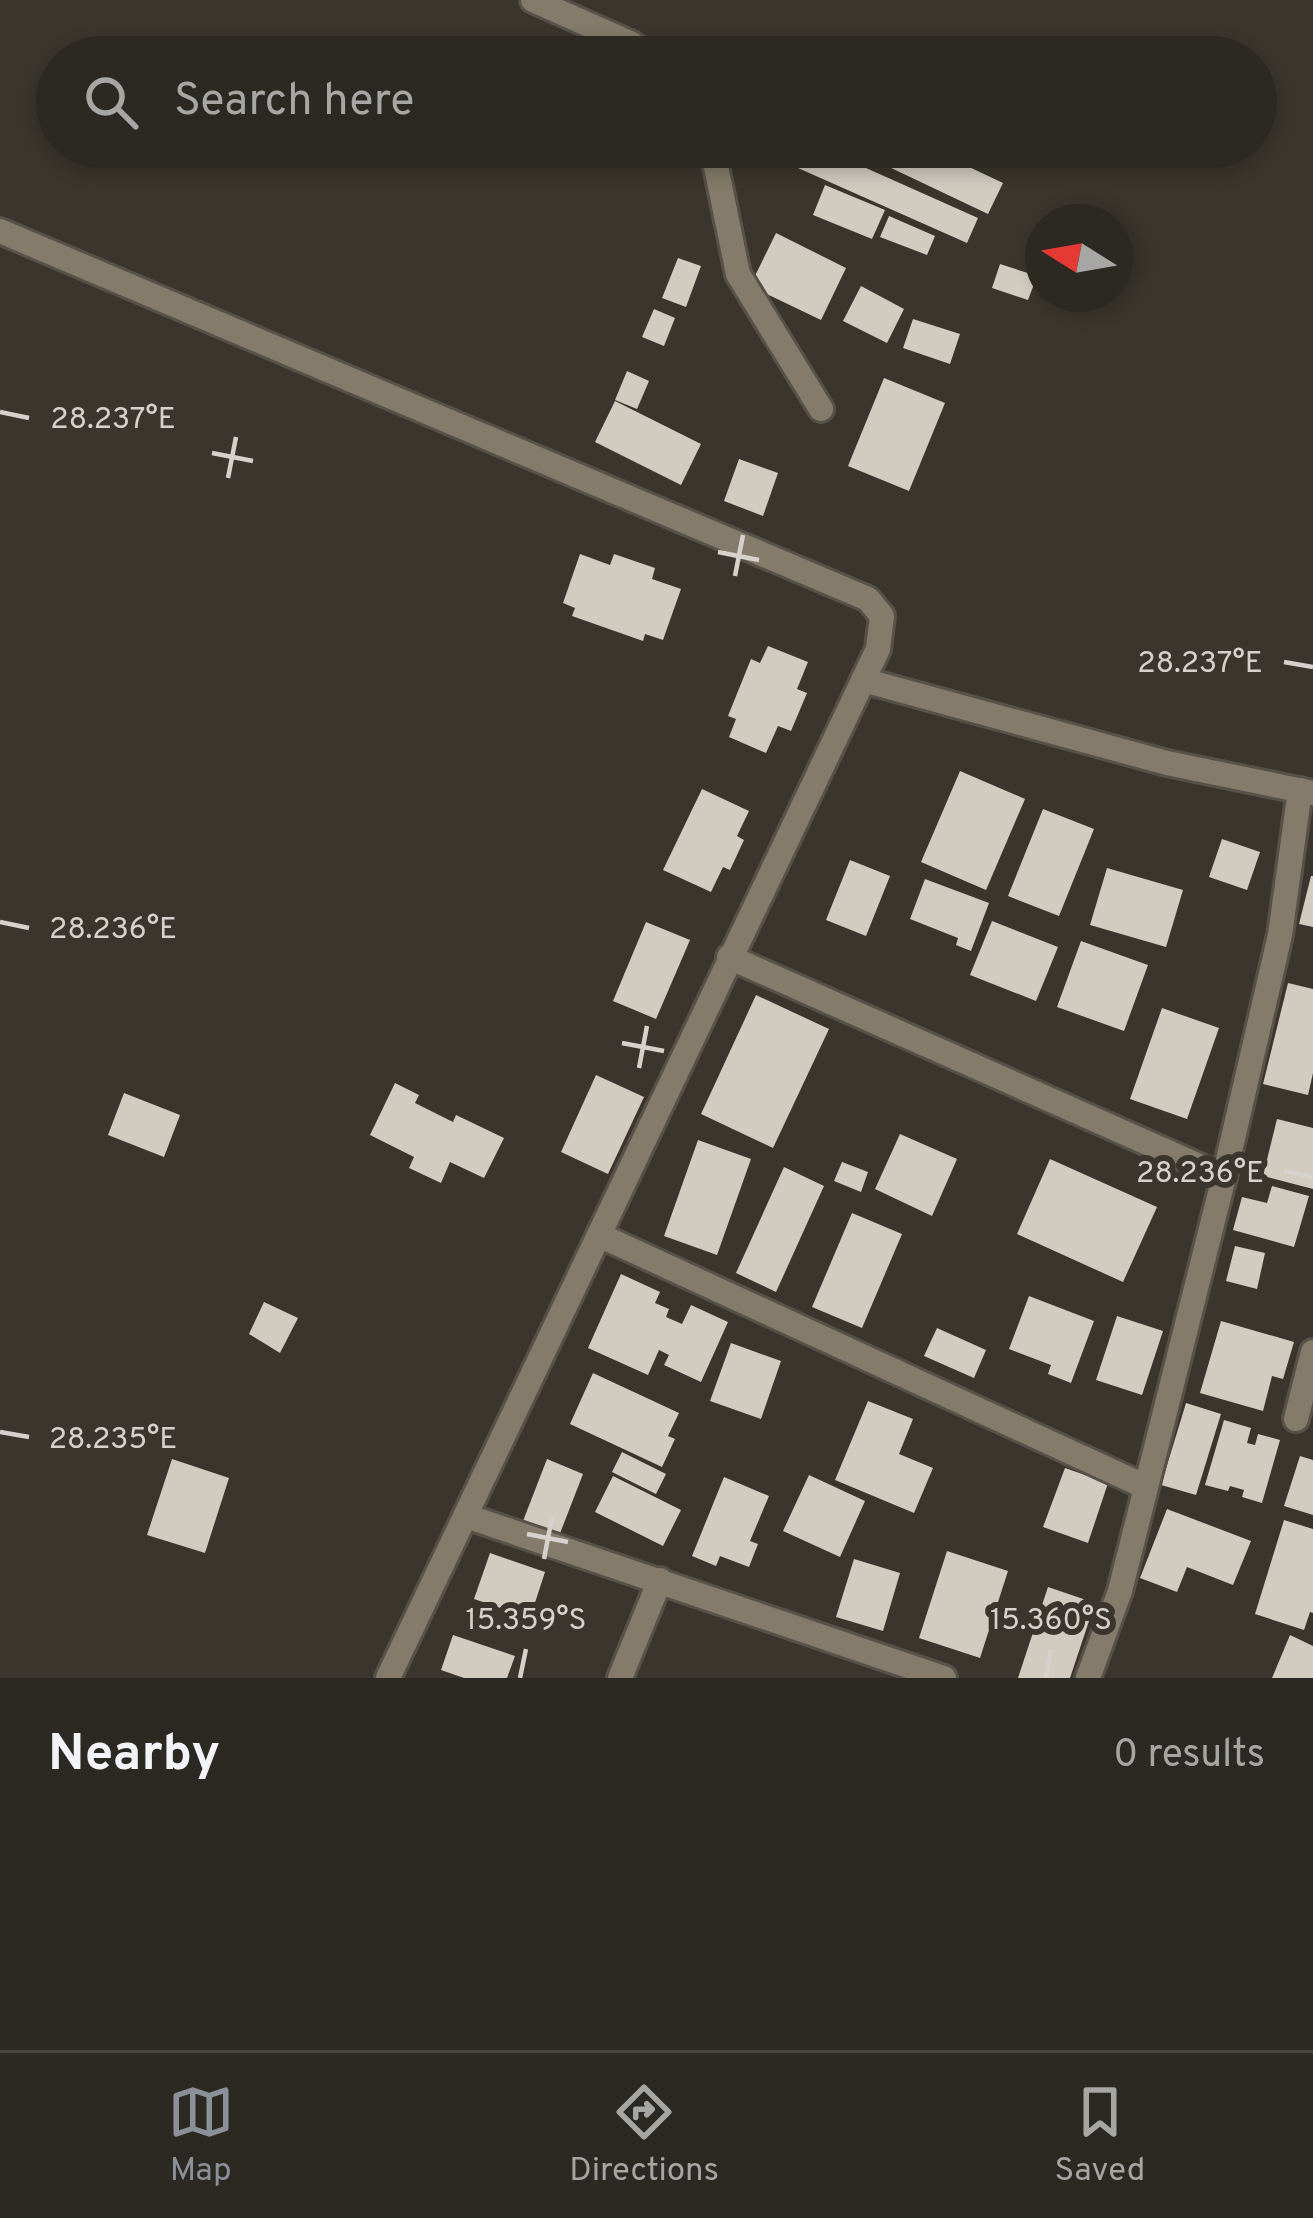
<!DOCTYPE html>
<meta charset="utf-8">
<style>
body{margin:0;font-family:Overpass,sans-serif;background:#34302a;color:#f1f3f6}
.compass{position:absolute;left:1025px;top:204px;width:108px;height:108px;border-radius:50%;background:#2c2822;box-shadow:0 6px 18px #0003;rotate:281deg}
.list{margin:0;padding:0;list-style:none}
h2{display:flex;justify-content:space-between;align-items:center;height:156px;margin:0;padding:0 48px;font-size:51px}
h2 small{font-size:39px;font-weight:400;color:#a6a6a5}
.icon{flex:none;width:66px;height:66px;fill:none;stroke:currentColor;stroke-width:2;stroke-linecap:round;stroke-linejoin:round}
.map{position:relative;flex:none;width:1313px;height:1678px;overflow:hidden}
.search{position:absolute;background:#2c2822;box-shadow:0 6px 18px #0003;left:36px;right:36px;top:36px;height:132px;display:flex;align-items:center;gap:30px;box-sizing:border-box;padding:0 42px;border-radius:66px;color:#a6a6a5;font-size:45px}
.sheet{height:372px;background:#2c2822}
nav{display:flex;justify-content:space-around;align-items:center;box-sizing:border-box;height:168px;border-top:3px solid #484440;background:#2c2822;font-size:33px;color:#a6a6a5}
nav a{display:grid;justify-items:center;gap:6px}
nav .on{color:#8c9099}
.map>svg:first-child{display:block}
</style>
<div class="map">
<svg width="1313" height="1678" viewBox="0 0 1313 1678">
<rect width="100%" height="100%" fill="#3a362d"/>
<g fill="#d1cbc0">
<path d="M807,147h12l159,71 -11,25 -169,-75z"/>
<path d="M847,147h80l76,36 -15,31z"/>
<path d="M825,185l60,25 -13,29 -59,-24z"/>
<path d="M889,216l46,20 -8,19 -47,-18z"/>
<path d="M776,233l70,35 -25,52 -71,-34z"/>
<path d="M678,258l23,8 -15,41 -24,-9z"/>
<path d="M1000,264l37,12 -9,24 -36,-12z"/>
<path d="M861,286l43,23 -17,34 -44,-22z"/>
<path d="M654,309l21,9 -11,28 -22,-9z"/>
<path d="M913,319l47,15 -10,30 -47,-16z"/>
<path d="M627,371l22,10 -12,28 -22,-9z"/>
<path d="M884,378l61,25 -36,88 -61,-25z"/>
<path d="M615,401l86,43 -20,41 -86,-43z"/>
<path d="M739,459l39,14 -15,43 -39,-15z"/>
<path d="M580,554l30,11 4,-11 41,14 -3,11 29,10 -18,51 -18,-6 -2,7 -71,-25 3,-8 -12,-5z"/>
<path d="M768,646l40,16 -11,27 10,4 -16,38 -13,-5 -12,27 -37,-16 7,-18 -8,-3 23,-57 9,4z"/>
<path d="M960,771l65,28 -39,91 -65,-28z"/>
<path d="M702,789l47,22 -12,25 7,4 -14,30 -7,-3 -12,25 -48,-22z"/>
<path d="M1043,809l51,20 -35,87 -51,-20z"/>
<path d="M1222,839l38,13 -13,38 -38,-13z"/>
<path d="M850,860l40,16 -24,60 -40,-16z"/>
<path d="M1107,868l76,22 -17,57 -76,-22z"/>
<path d="M1311,876h2v51l-14,-3z"/>
<path d="M925,879l64,24 -18,48 -15,-6 2,-7 -48,-19z"/>
<path d="M992,921l66,26 -22,54 -66,-26z"/>
<path d="M646,922l44,18 -34,79 -43,-18z"/>
<path d="M1081,941l67,24 -24,66 -67,-24z"/>
<path d="M1288,983l25,6v84l-5,22 -45,-11z"/>
<path d="M756,995l73,34 -56,119 -72,-34z"/>
<path d="M1162,1008l57,20 -32,91 -57,-20z"/>
<path d="M596,1075l48,22 -36,77 -47,-22z"/>
<path d="M395,1083l24,12 -4,8 38,19 3,-7 48,23 -20,40 -34,-16 -9,21 -32,-15 5,-11 -44,-22z"/>
<path d="M124,1093l56,22 -16,42 -56,-22z"/>
<path d="M1277,1119l36,9v61l-50,-13z"/>
<path d="M900,1134l57,25 -25,57 -57,-27z"/>
<path d="M698,1140l53,19 -34,96 -53,-19z"/>
<path d="M1050,1159l107,48 -34,75 -106,-48z"/>
<path d="M842,1162l26,10 -7,20 -27,-11z"/>
<path d="M784,1167l40,19 -48,106 -40,-19z"/>
<path d="M1272,1186l37,10 -15,51 -61,-17 9,-33 25,6z"/>
<path d="M852,1213l50,21 -40,94 -50,-21z"/>
<path d="M1235,1246l30,7 -8,36 -31,-8z"/>
<path d="M621,1274l39,18 -5,11 14,6 -3,8 16,7 9,-19 37,17 -27,60 -37,-17 5,-10 -10,-5 -11,25 -60,-27z"/>
<path d="M1029,1296l65,25 -23,62 -23,-9 3,-9 -42,-16z"/>
<path d="M264,1302l34,16 -18,35 -31,-19z"/>
<path d="M1117,1316l46,15 -21,64 -46,-15z"/>
<path d="M1221,1321l73,21 -11,37 -11,-3 -9,35 -63,-18z"/>
<path d="M937,1328l49,22 -12,28 -50,-22z"/>
<path d="M731,1343l50,18 -20,58 -51,-18z"/>
<path d="M593,1373l86,40 -11,23 7,3 -13,28 -92,-43z"/>
<path d="M868,1401l45,18 -14,35 34,14 -19,45 -79,-33z"/>
<path d="M1186,1403l35,11 -25,81 -35,-10z"/>
<path d="M1224,1420l27,8 -4,15 8,2 3,-11 22,6 -18,63 -20,-6 2,-7 -14,-4 -2,5 -23,-6z"/>
<path d="M622,1452l44,22 -10,20 -44,-22z"/>
<path d="M1300,1456l13,4v55l-29,-9z"/>
<path d="M172,1459l57,19 -24,75 -58,-18z"/>
<path d="M547,1459l36,15 -24,62 -36,-15z"/>
<path d="M1065,1468l43,15 -20,60 -45,-16z"/>
<path d="M809,1475l56,26 -25,56 -57,-26z"/>
<path d="M613,1476l68,34 -18,36 -68,-34z"/>
<path d="M724,1477l45,19 -19,45 8,3 -9,23 -29,-11 -4,10 -24,-10z"/>
<path d="M1167,1509l84,32 -18,44 -46,-18 -10,25 -37,-14z"/>
<path d="M1284,1520l29,9v84l-3,-1 -6,18 -49,-16z"/>
<path d="M947,1551l61,20 -28,87 -61,-20z"/>
<path d="M490,1553l55,19 -15,46 -56,-19z"/>
<path d="M854,1559l46,14 -17,58 -47,-14z"/>
<path d="M1048,1587l47,16 -25,75h-52z"/>
<path d="M453,1635l62,21 -8,22h-43l-23,-8z"/>
<path d="M1290,1635l23,11v32h-41z"/>
</g>
<g fill="none" stroke-linecap="round" stroke-linejoin="round">
<g stroke="#56524a" stroke-width="30">
<g id="street">
<path d="M533,0l99,44 17,13"/>
<path d="M712,147l26,127 83,135"/>
<path d="M0,231l868,368 14,17 -4,33 -490,1029"/>
<path d="M863,680l304,83 146,30"/>
<path d="M729,957l495,220"/>
<path d="M599,1235l545,251"/>
<path d="M1296,1419l17,-67"/>
<path d="M466,1516l478,162"/>
<path d="M620,1678l40,-98"/>
<path d="M1088,1678l32,-87 104,-414 56,-242 20,-145"/>
</g>
</g>
<use href="#street" stroke="#847b6a" stroke-width="24"/>
</g>
<path fill="none" stroke="#d5d2cd" stroke-width="4.5" d="M0,412l29,6M212,453l41,8M228,478l8,-41M718,552l41,8M735,576l8,-41M1284,662l29,5M0,922l29,6M622,1043l42,8M639,1068l8,-42M1284,1171l29,6M0,1432l29,5M527,1534l41,8M544,1559l8,-42M520,1678l6,-29M1046,1678l5,-29"/>
<g font-size="30" text-anchor="middle" fill="#d5d2cd" stroke="#3a362d" stroke-width="12" stroke-linejoin="round" paint-order="stroke">
<text x="113" y="428">28.237°E</text>
<text x="1200" y="672">28.237°E</text>
<text x="113" y="938">28.236°E</text>
<text x="1200" y="1182">28.236°E</text>
<text x="113" y="1448">28.235°E</text>
<text x="526" y="1629">15.359°S</text>
<text x="1051" y="1629">15.360°S</text>
</g>
</svg>
<svg class="compass" viewBox="-18 -18 36 36"><path d="M0-13l5 13h-10z" fill="#e53935"/><path d="M0 13l5-13h-10z" fill="#a6a6a5"/></svg>
<div class="search"><svg class="icon" aria-label="search" viewBox="0 0 24 24"><circle cx="10" cy="10" r="6"/><path d="M15 15l6 6"/></svg>Search here</div>
</div>
<section class="sheet">
<h2>Nearby<small>0 results</small></h2>
<ul class="list">
</ul>
</section>
<nav>
<a class="on"><svg class="icon" aria-label="map" viewBox="0 0 24 24"><path d="M3 6l6-2 6 2 6-2v14l-6 2-6-2-6 2zM9 4v14M15 6v14"/></svg>Map</a>
<a><svg class="icon" aria-label="directions" viewBox="0 0 24 24"><path d="M12 3l9 9-9 9-9-9zM9 14v-3h6M13 9l2 2-2 2"/></svg>Directions</a>
<a><svg class="icon" aria-label="saved" viewBox="0 0 24 24"><path d="M7 4h10v16l-5-4-5 4z"/></svg>Saved</a>
</nav>
